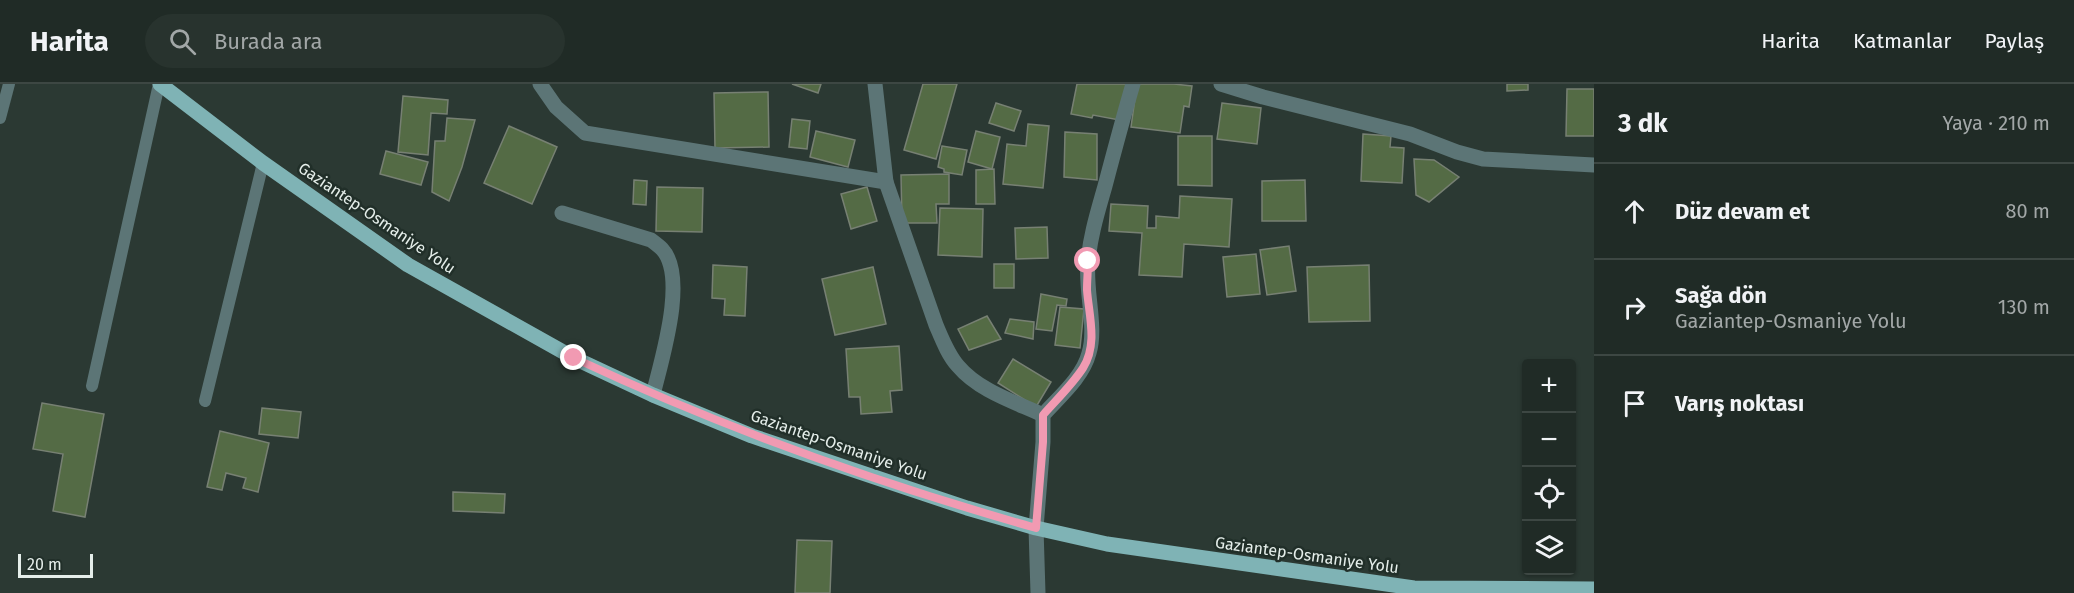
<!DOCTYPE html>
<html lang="tr">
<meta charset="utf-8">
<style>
body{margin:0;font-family:"Fira Sans",sans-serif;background:#28332e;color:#f1f3f6}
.controls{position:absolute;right:18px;bottom:18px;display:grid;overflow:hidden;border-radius:6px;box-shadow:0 2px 4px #0004}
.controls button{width:54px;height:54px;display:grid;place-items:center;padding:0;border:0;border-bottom:2px solid #3d4743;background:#202b26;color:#f1f3f6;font:30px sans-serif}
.scale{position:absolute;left:18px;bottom:15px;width:75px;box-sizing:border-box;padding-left:6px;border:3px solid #e5eeea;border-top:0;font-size:16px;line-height:21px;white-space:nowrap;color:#e5eeea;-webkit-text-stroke:4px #212f29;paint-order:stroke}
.stop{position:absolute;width:18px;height:18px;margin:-14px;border:4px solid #f19ab2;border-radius:50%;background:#fff}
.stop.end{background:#f19ab2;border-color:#fff;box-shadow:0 2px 6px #0008}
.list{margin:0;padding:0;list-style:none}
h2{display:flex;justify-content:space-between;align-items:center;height:78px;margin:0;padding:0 24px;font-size:26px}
h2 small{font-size:20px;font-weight:400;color:#a2a7a7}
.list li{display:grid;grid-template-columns:39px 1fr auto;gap:18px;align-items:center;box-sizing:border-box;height:96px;padding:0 24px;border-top:2px solid #3d4743}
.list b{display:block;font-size:22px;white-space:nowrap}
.list p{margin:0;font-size:20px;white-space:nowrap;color:#a2a7a7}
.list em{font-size:20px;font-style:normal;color:#a2a7a7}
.icon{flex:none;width:33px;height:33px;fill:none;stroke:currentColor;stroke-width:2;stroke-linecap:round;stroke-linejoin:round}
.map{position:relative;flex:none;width:1594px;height:509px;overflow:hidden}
header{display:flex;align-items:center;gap:36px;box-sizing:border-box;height:84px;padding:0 30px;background:#202b26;border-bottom:2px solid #3d4743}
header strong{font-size:28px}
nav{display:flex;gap:33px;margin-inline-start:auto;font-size:21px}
.search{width:420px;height:54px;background:#28332e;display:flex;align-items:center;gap:15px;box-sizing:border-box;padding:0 21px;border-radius:33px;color:#a2a7a7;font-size:22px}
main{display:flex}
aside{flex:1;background:#202b26}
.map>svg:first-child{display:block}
</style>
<header>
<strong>Harita</strong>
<div class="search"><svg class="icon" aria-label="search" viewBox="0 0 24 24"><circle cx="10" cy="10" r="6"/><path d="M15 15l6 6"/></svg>Burada ara</div>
<nav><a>Harita</a><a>Katmanlar</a><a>Paylaş</a></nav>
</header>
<main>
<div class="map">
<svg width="1594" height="509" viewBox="0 0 1594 509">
<rect width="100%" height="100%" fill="#2b3933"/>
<g fill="#546b45" stroke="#778073" stroke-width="1.5">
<path d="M792,0h29l-3,9z"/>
<path d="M923,0h34l-21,75 -32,-9z"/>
<path d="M1077,0h50l-8,36 -26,-5 -1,3 -21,-4z"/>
<path d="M1137,0h37l18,2 -3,21 -5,-1 -4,27 -49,-6z"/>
<path d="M1507,0h21v6l-21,1z"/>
<path d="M1567,5h27v47h-28z"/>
<path d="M768,8l1,55 -54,1 -1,-55z"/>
<path d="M403,12l45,4 -1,14 -16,-1 -3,42 -30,-3z"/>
<path d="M996,19l25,8 -7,20 -25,-8z"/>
<path d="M1222,19l39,5 -4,36 -40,-5z"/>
<path d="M447,34l28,2 -13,47 -13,34 -17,-9 3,-51h10z"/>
<path d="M792,35l18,2 -3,28 -18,-2z"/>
<path d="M1028,40l21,2 -6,62 -40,-4 4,-40 19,2z"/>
<path d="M509,42l48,21 -25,57 -48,-21z"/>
<path d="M816,47l39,9 -7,27 -38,-10z"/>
<path d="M976,47l24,6 -8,32 -24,-7z"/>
<path d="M1065,48l32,2v46l-33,-3z"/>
<path d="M1363,50l28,2 -1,11 14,1 -2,35 -41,-2z"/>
<path d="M1178,52h34v50l-34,-1z"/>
<path d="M942,62l25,4 -5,25 -18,-3v-3l-6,-2z"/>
<path d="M386,67l42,11 -7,23 -41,-11z"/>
<path d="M1414,75l20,1 25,17 -30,25 -13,-7z"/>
<path d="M994,85l1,35h-19v-34z"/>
<path d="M949,90v30h-13l1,19h-35l-1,-48z"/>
<path d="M634,96l13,1 -1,24 -13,-1z"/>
<path d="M1305,96l1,41h-44v-40z"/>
<path d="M657,103l46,1 -1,44 -46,-1z"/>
<path d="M867,103l10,34 -26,8 -10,-35z"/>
<path d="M1180,112l52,3 -3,48 -45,-3 -2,33 -43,-2 3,-42 -33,-2 2,-27 37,2 -1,22h9v-12l23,2z"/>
<path d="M940,124l43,1 -1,48 -44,-2z"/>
<path d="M1047,143l1,31 -32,1 -1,-31z"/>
<path d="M1289,162l7,45 -29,4 -7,-45z"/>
<path d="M1256,170l4,40 -33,3 -4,-40z"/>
<rect x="994" y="180" width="20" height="24"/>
<path d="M713,181l34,2 -2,49 -21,-1 1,-16 -13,-1z"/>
<path d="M1369,181l1,56 -61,1 -2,-55z"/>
<path d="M873,183l13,57 -51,11 -13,-56z"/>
<path d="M1041,210l26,5 -1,7 -9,-1 -5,26 -16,-2z"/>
<path d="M1060,223l24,2 -4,39 -25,-3z"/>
<path d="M987,232l14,23 -32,11 -11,-21z"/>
<path d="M1010,235l24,3 -1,17 -28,-6z"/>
<path d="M899,262l3,44 -12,1 2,21 -31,2 -1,-17h-11l-3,-48z"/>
<path d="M1013,275l38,23 -15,25 -38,-24z"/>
<path d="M42,319l62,11 -19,103 -32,-6 10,-57 -30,-5z"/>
<path d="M262,324l39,4 -3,26 -39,-4z"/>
<path d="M220,347l49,12 -11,49 -15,-4 3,-10 -20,-5 -4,17 -15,-3z"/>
<path d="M453,408l52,2 -1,19 -51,-2z"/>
<path d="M797,456l35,1 -2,52h-35z"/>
</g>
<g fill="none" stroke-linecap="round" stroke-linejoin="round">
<g stroke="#5c7576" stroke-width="12">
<path d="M0,34l9,-34"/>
<path d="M92,302l67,-302"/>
<path d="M205,317l58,-238"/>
</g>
<g stroke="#5c7576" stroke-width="15">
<path d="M540,0l16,23 29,26 301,49"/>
<path d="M875,0l11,98 50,143c6,14 12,30 22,41 21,25 57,36 85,49"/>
<path d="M1221,0l42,13 147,37 47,18 26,7 111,6"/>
<path d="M562,129l89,27c4,3 8,6 11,9 26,28 -1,112 -9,146"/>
<path d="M1038,509l-2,-65 7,-86v-27c16,-18 40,-38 46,-62 8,-26 -4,-62 -1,-91 2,-26 10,-51 17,-76 9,-34 18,-68 28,-102"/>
</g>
<path stroke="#7fb3b5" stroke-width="15" d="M160,0l103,79 145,102 166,93 79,37 99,41 215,72 69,20 71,16 307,44 180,1"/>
</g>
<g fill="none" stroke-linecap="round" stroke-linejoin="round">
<path stroke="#f19ab2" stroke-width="8" d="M574,274c149,70 303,125 462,170l7,-86v-27c13,-15 29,-30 40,-47 15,-24 6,-52 4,-78 0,-10 1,-19 1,-29"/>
</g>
<g text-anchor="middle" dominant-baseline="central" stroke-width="5" stroke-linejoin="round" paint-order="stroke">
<g font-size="16" fill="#e5eeea" stroke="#212f29">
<text transform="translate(377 134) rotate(34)">Gaziantep-Osmaniye Yolu</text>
<text transform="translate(839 361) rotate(19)">Gaziantep-Osmaniye Yolu</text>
<text transform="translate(1307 471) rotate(8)">Gaziantep-Osmaniye Yolu</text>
</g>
</g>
</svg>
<div class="controls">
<button>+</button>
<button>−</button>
<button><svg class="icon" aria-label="locate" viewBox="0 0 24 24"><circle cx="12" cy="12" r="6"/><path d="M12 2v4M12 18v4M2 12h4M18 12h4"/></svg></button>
<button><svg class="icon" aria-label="layers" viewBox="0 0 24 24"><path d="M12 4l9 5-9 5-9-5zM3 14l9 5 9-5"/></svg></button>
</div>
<div class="scale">20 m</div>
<div class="stop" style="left:1088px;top:177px"></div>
<div class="stop end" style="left:574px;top:274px"></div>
</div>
<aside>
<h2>3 dk<small>Yaya · 210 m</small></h2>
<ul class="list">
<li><svg class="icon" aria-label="ahead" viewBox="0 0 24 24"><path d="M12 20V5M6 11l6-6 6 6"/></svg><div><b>Düz devam et</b></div><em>80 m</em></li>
<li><svg class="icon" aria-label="right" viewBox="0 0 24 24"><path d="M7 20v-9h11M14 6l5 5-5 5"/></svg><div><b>Sağa dön</b><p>Gaziantep-Osmaniye Yolu</p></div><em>130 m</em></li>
<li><svg class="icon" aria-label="arrive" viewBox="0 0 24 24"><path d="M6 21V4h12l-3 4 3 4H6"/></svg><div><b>Varış noktası</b></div></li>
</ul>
</aside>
</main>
